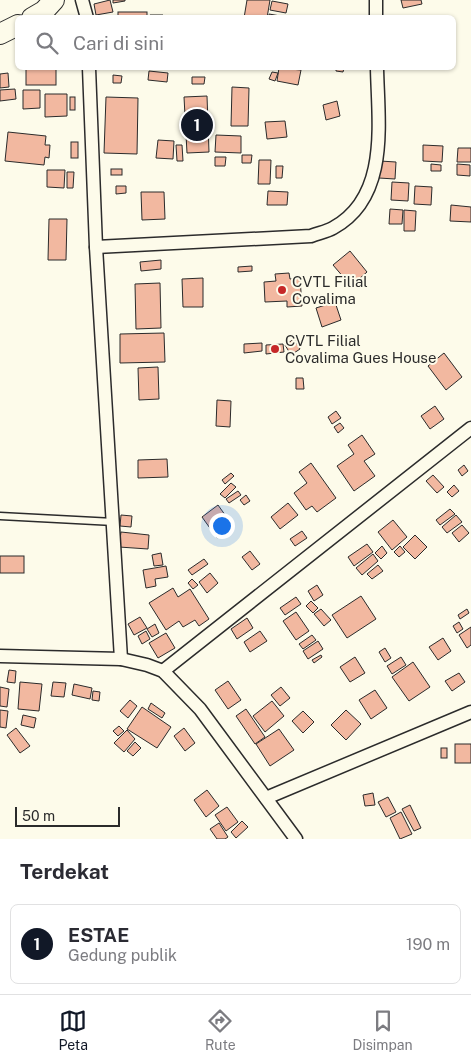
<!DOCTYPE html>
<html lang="id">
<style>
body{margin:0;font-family:"Public Sans",sans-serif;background:#f7f7f7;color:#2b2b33}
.scale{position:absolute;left:15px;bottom:12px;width:105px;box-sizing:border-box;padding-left:5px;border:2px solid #2b2b2b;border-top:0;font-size:14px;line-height:18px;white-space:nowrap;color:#2b2b2b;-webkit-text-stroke:4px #fdfbea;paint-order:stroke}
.you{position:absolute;left:221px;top:525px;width:18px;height:18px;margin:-12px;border:4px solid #fff;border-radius:50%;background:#1a73e8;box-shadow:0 0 0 8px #1a73e833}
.badge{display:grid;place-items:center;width:32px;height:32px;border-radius:50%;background:#111827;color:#fff;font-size:16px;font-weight:700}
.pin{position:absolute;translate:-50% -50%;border:2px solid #fff;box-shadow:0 1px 5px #0006}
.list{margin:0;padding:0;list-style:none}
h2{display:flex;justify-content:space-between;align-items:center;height:65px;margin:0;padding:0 20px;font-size:21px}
h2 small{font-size:16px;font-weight:400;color:#7c7c81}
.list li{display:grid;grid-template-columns:32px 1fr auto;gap:15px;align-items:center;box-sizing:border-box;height:80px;margin:0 10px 10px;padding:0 10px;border:1px solid #e1e1e2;border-radius:8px}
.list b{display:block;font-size:19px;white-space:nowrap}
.list p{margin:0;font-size:16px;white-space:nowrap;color:#7c7c81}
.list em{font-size:16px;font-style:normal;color:#7c7c81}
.icon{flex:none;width:28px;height:28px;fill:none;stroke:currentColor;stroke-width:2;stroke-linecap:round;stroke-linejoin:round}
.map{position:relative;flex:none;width:471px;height:839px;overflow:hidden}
.search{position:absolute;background:#fff;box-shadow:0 1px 4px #0004;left:15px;right:15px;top:15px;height:55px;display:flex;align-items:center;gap:12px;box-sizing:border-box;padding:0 18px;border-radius:8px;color:#7c7c81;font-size:19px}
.sheet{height:155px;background:#fff}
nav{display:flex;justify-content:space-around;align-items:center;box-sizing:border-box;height:70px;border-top:1px solid #e1e1e2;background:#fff;font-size:14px;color:#7c7c81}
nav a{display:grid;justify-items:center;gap:2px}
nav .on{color:#111827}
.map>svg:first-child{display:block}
</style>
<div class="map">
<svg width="471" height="839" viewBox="0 0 471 839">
<rect width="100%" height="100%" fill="#fdfbea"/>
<g fill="#f2b8a0" stroke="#2b2b2b">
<path d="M110,0l3,12 -17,3 -2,-11z"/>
<path d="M113,0h12v1l-12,2z"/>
<path d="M247,0h23l-3,18h-23z"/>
<path d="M401,0h20l1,4 -19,4z"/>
<path d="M272,1l16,3 -2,9 -16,-3z"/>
<rect x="118" y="12" width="29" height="6"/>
<path d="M269,14l17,3v1h-17z"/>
<path d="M150,15h13l1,3h-14z"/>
<rect x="26" y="68" width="30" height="17"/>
<path d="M279,68l22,2 -3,15 -21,-4z"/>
<path d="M336,68h8l-1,4 -7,-1z"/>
<path d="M149,71l19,2 -1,9 -19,-2z"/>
<path d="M272,72l6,1 -3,8 -6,-2z"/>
<path d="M8,73l1,14 -9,1v-14z"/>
<path d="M113,75l9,1 -1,7h-8z"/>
<path d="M192,77h13l-1,7h-12z"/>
<path d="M232,87l17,1 -1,38h-17z"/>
<path d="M15,89l1,10 -16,2v-11z"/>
<path d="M23,90h17v18l-17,1z"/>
<path d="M45,94h22v22l-22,1z"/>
<path d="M207,96l2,56 -22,1 -3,-56z"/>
<rect x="70" y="97" width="5" height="13"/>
<path d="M106,97l32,1 -1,56 -33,-1z"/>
<path d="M337,101l3,15 -14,4 -3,-15z"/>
<path d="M285,121l2,16 -20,2 -2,-17z"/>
<path d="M8,132l38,4 -1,9h5l-1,13 -4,-1 -1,8 -39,-4z"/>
<path d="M216,135l25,1v17l-26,-1z"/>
<path d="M158,140l16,1 -1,18 -17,-1z"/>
<rect x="71" y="142" width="7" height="16"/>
<path d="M176,145h6l1,16h-6z"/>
<path d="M423,145l20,1 -1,16 -19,-1z"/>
<path d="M458,148h13v14h-14z"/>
<path d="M242,155h10l-1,8h-9z"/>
<path d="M215,157h11l-1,9h-10z"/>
<path d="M259,160h12l-1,24h-12z"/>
<path d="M380,161l16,1 -1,17 -16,-1z"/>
<path d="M431,164l10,1v6h-10z"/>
<path d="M457,164l13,1v11l-13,-1z"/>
<path d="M276,166h7l-1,12h-6z"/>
<rect x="111" y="169" width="11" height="6"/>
<path d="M47,170h18l-1,18 -17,-1z"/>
<path d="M67,172h7l-1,16h-6z"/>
<path d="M392,182l17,1 -1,18 -17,-1z"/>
<path d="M116,186h10v7l-10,1z"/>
<path d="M415,186l17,1 -1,18 -17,-1z"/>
<path d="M268,191l20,1 -1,13h-20z"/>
<path d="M141,192h23l1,27 -23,1z"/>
<path d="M451,205l20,2v15l-21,-1z"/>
<path d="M390,209l13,1 -1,14h-13z"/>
<path d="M404,210l12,1 -1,20h-11z"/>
<path d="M49,219h18l-1,41h-18z"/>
<path d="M350,251l17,21 -16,14 -18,-21z"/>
<path d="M161,260v9l-20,2 -1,-9z"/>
<path d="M252,266v5l-14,1v-5z"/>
<path d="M289,273l1,6 10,-1 2,28 -15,1v-6l-22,1 -1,-20 12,-1 -1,-7z"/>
<path d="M203,278v29h-20l-1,-28z"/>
<path d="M160,283l1,45 -25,1 -1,-45z"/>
<path d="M335,302l6,18 -19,7 -6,-19z"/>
<path d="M164,333l1,29 -45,1v-29z"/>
<path d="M294,339l6,10 -9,6 -6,-10z"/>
<path d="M262,343v8l-18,2v-9z"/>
<path d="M283,344l1,8 -18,2v-9z"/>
<path d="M444,353l18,24 -16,13 -18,-24z"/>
<path d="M158,367l1,32 -20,1 -1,-32z"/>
<path d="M296,378h7l1,11h-8z"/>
<path d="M217,400l14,1 -1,26 -14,-1z"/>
<path d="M435,406l9,13 -14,10 -9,-13z"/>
<path d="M336,411l5,7 -9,6 -4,-7z"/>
<path d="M340,423l4,5 -6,5 -4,-6z"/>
<path d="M362,435l13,19 -11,7 11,15 -21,15 -17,-25 17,-12 -6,-9z"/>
<path d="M167,459l1,18 -30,1v-18z"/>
<path d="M311,463l25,35 -19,14 -5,-6 -6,4 -12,-17 13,-10 -8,-11z"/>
<path d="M464,465l4,6 -6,5 -4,-6z"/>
<path d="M231,473l3,3 -9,8 -3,-4z"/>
<path d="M433,475l11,12 -7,6 -11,-12z"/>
<path d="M231,483l5,4 -11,11 -5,-4z"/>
<path d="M454,485l5,6 -7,6 -5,-5z"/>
<path d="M238,491l3,4 -12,8 -3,-4z"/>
<path d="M246,495l4,6 -6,4 -4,-5z"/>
<path d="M288,503l10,12 -18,14 -9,-12z"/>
<path d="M218,505l15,21 -16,12 -15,-21z"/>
<path d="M450,509l5,5 -15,11 -4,-5z"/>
<path d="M121,515l11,1 -1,11 -11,-1z"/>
<path d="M456,515l6,7 -15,11 -5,-6z"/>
<path d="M393,520l14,17 -15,13 -14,-18z"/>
<path d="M462,525l7,8 -10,9 -7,-9z"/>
<path d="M302,531l5,7 -12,8 -5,-7z"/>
<path d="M121,532l28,3 -1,14 -29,-2z"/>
<path d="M415,535l12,12 -12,12 -12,-12z"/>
<path d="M367,544l6,8 -19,14 -6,-9z"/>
<path d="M382,546l5,7 -6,6 -6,-6z"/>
<path d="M400,546l5,6 -6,5 -5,-5z"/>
<path d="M250,551l10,13 -8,6 -10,-13z"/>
<path d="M161,553l2,12 -9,1 -2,-11z"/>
<path d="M373,554l5,7 -16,14 -6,-7z"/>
<rect x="0" y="556" width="24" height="17"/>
<path d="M204,559l4,5 -16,11 -4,-5z"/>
<path d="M378,565l5,6 -11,8 -5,-5z"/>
<path d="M166,566l2,11 -13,2 1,7 -10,2 -3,-18z"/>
<path d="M210,573l8,10 -11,10 -8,-11z"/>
<path d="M192,579l6,6 -5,4 -5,-6z"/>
<path d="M317,585l6,10 -9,6 -6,-10z"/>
<path d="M173,588l5,9 12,-8 19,30 -10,7 -4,-6 -12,7 -4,-6 -13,9 -17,-27z"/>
<path d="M361,596l15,23 -29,19 -15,-23z"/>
<path d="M296,597l5,7 -16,11 -5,-7z"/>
<path d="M311,601l7,7 -5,5 -7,-7z"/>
<path d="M321,609l10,11 -7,6 -10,-12z"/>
<path d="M467,609l2,4 -9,6 -2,-4z"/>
<path d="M296,612l13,19 -13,9 -13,-19z"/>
<path d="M140,617l7,11 -13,7 -6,-11z"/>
<path d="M247,618l6,10 -16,11 -6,-10z"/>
<path d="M459,622l4,7 -6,4 -4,-7z"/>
<path d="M155,624l4,9 -7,4 -5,-8z"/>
<path d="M471,627v18l-4,3 -8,-13z"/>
<path d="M146,631l4,8 -8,5 -4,-8z"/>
<path d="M260,631l7,10 -17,11 -6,-10z"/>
<path d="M166,633l9,15 -17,10 -9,-15z"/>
<path d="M312,635l4,5 -13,9 -4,-5z"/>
<path d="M443,638l8,13 -13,9 -9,-13z"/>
<path d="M318,641l5,8 -15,10 -5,-8z"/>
<path d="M385,648l6,10 -6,4 -6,-10z"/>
<path d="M321,655l1,2 -8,6 -2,-3z"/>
<path d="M355,657l10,16 -15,9 -10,-15z"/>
<path d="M401,657l5,8 -14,9 -5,-8z"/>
<path d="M413,662l17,25 -21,14 -17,-24z"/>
<path d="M9,670l7,1 -1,12 -8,-1z"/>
<path d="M459,673l6,9 -13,9 -7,-10z"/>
<path d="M228,681l13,19 -13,9 -13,-19z"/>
<path d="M20,682l22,2 -3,27 -21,-2z"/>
<path d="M53,682l13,1 -2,14 -13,-1z"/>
<path d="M74,684l18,4 -2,11 -18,-4z"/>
<path d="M0,687l9,2 -2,18 -7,-1z"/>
<path d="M281,687l9,11 -10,8 -9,-11z"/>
<path d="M375,690l12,18 -16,11 -12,-19z"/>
<path d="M93,691l7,1 -1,9 -7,-1z"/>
<path d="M130,700l7,6 -9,12 -8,-7z"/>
<path d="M272,701l12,15 -19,16 -12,-16z"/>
<path d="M151,703l14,10 -3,5 -14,-9z"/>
<path d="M142,707l29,20 -14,21 -30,-19z"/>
<path d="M246,709l19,28 -10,7 -19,-28z"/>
<path d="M0,710l8,1 -2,17 -6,-1z"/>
<path d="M346,710l15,14 -15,16 -15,-15z"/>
<path d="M303,711l11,11 -11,11 -11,-12z"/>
<path d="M23,715l13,3 -2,10 -13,-3z"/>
<path d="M119,726l5,5 -6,5 -5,-5z"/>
<path d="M16,728l14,18 -10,7 -13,-18z"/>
<path d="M184,728l11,15 -10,8 -11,-15z"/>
<path d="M279,729l15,21 -24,16 -14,-22z"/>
<path d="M127,730l8,9 -11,13 -10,-9z"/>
<path d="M135,742l6,6 -8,8 -6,-5z"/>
<rect x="455" y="744" width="16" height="19"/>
<rect x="441" y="748" width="6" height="10"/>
<path d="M207,790l12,16 -13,11 -12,-17z"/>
<path d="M373,793l2,12 -10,1 -2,-11z"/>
<path d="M388,797l8,15 -10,5 -8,-15z"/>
<path d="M410,805l11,23 -7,3 -12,-22z"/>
<path d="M227,807l11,15 -12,9 -11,-16z"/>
<path d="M401,812l11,22 -12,5 -10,-21z"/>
<path d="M242,821l6,6 -12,11 -5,-6z"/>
<path d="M219,823l9,14 -3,2h-8l-7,-10z"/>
</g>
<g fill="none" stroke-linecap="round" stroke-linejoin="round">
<g stroke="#2b2b2b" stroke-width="9">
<path id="lane" d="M0,516l114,6"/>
</g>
<g stroke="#2b2b2b" stroke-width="15">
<g id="street">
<path d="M82,0l5,18"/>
<path d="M376,0v18"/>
<path d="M89,68l7,179 25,412"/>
<path d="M96,247l215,-11c7,-3 15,-4 22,-8 57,-31 45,-106 44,-160"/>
<path d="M0,656l121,3 26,6 16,6 37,38 96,130"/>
<path d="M163,671l308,-243"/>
<path d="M266,798l205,-86"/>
</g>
</g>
<g stroke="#2b2b2b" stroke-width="22">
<g id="primary">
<path d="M32,18l12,-7 10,-11"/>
<path d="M0,34l18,-9"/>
</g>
</g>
<use href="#lane" stroke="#fdfbea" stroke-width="6"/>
<use href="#street" stroke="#fdfbea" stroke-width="12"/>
<use href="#primary" stroke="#fdfbea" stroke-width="20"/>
</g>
<g fill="#c62828" stroke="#fdfbea" stroke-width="2">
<circle cx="282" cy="290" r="5"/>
<circle cx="275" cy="349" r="5"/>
</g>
<g text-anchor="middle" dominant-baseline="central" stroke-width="4" stroke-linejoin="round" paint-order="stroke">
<g font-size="15" fill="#2b2b2b" stroke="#fdfbea" text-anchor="start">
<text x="292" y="281">CVTL Filial<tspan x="292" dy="17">Covalima</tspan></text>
<text x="285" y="340">CVTL Filial<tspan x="285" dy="17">Covalima Gues House</tspan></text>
</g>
</g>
</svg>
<div class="scale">50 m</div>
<div class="you"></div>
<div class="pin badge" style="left:197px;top:125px">1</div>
<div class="search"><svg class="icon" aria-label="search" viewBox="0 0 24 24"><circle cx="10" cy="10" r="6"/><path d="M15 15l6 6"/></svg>Cari di sini</div>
</div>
<section class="sheet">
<h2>Terdekat<small></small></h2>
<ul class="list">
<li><span class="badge">1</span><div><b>ESTAE</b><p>Gedung publik</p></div><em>190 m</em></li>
</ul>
</section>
<nav>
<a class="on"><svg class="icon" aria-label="map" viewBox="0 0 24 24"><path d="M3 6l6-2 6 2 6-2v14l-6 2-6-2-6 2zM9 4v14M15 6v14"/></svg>Peta</a>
<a><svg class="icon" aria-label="directions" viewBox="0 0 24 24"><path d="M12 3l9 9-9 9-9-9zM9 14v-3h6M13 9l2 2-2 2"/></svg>Rute</a>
<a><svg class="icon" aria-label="saved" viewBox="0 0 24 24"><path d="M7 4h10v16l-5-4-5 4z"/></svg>Disimpan</a>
</nav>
